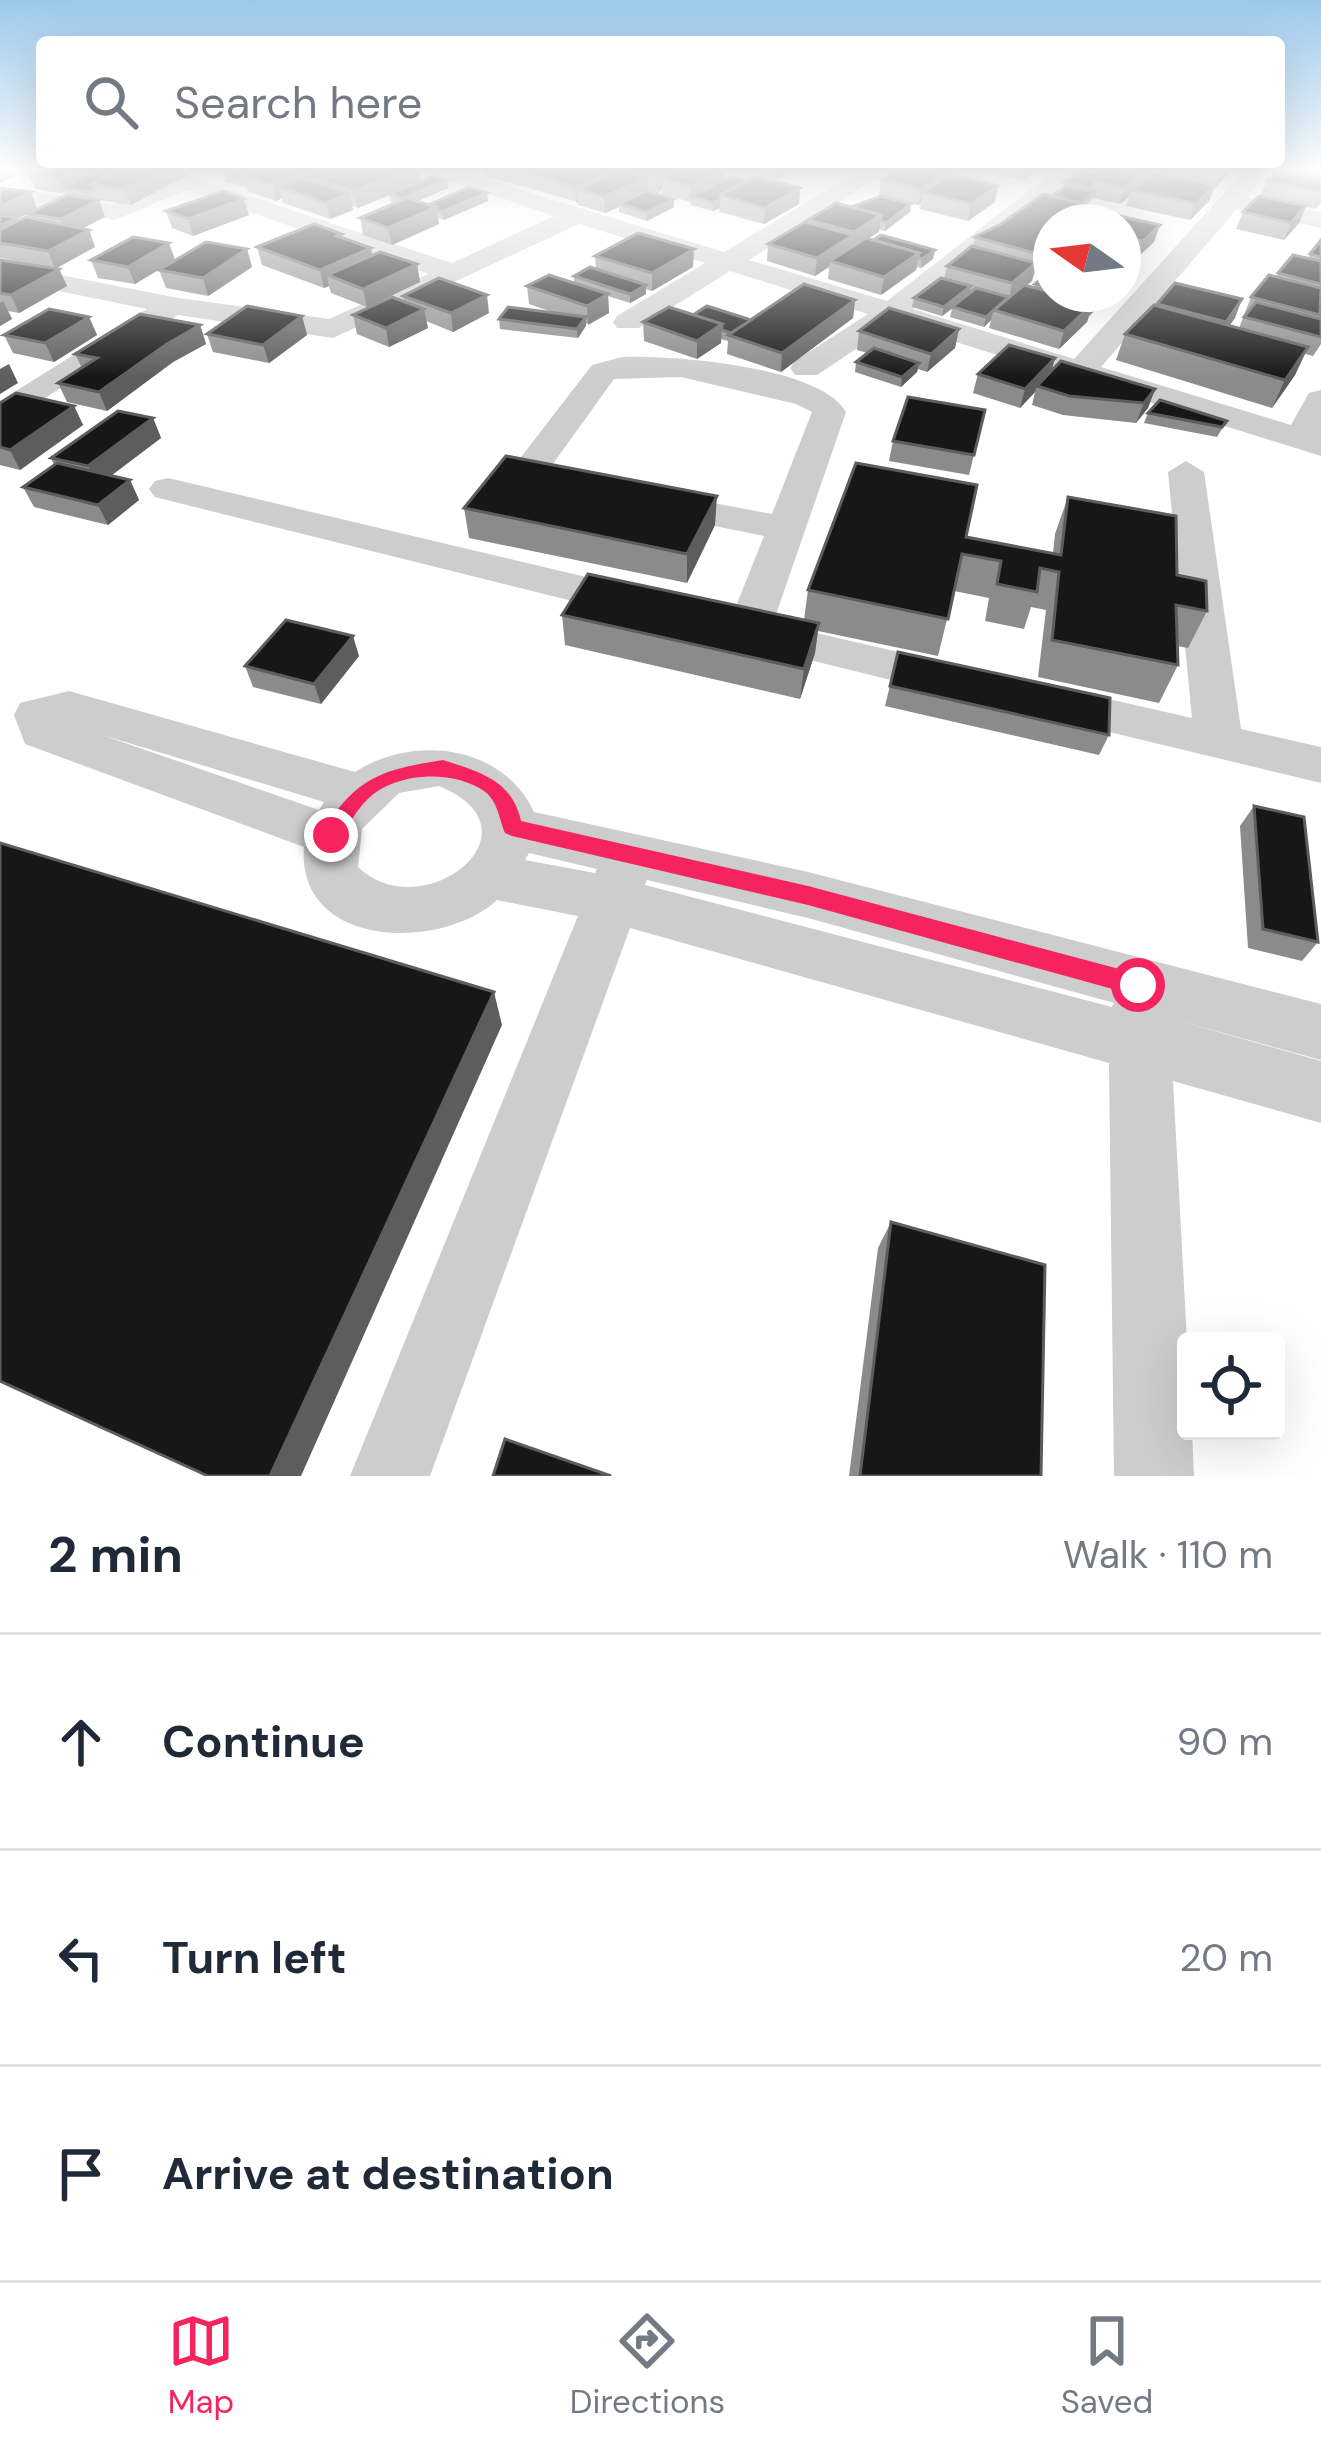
<!DOCTYPE html>
<meta charset="utf-8">
<style>
body{margin:0;font-family:"DM Sans",sans-serif;background:#f2f2f3;color:#1f2937}
.controls{position:absolute;right:36px;bottom:36px;display:grid;overflow:hidden;border-radius:12px;box-shadow:0 12px 48px #0002}
.controls button{width:108px;height:108px;display:grid;place-items:center;padding:0;border:0;border-bottom:3px solid #e0e1e3;background:#fff;color:#1f2937;font:60px sans-serif}
.compass{position:absolute;left:1033px;top:204px;width:108px;height:108px;border-radius:50%;background:#fff;box-shadow:0 12px 48px #0002;rotate:284deg}
.stop{position:absolute;width:36px;height:36px;margin:-27px;border:9px solid #f6245e;border-radius:50%;background:#fff}
.stop.end{background:#f6245e;border-color:#fff;box-shadow:0 3px 12px #0008}
.list{margin:0;padding:0;list-style:none}
h2{display:flex;justify-content:space-between;align-items:center;height:156px;margin:0;padding:0 48px;font-size:51px}
h2 small{font-size:39px;font-weight:400;color:#747a83}
.list li{display:grid;grid-template-columns:78px 1fr auto;gap:36px;align-items:center;box-sizing:border-box;height:216px;padding:0 48px;border-top:3px solid #e0e1e3}
.list b{display:block;font-size:45px;white-space:nowrap}
.list em{font-size:39px;font-style:normal;color:#747a83}
.icon{flex:none;width:66px;height:66px;fill:none;stroke:currentColor;stroke-width:2;stroke-linecap:round;stroke-linejoin:round}
.map{position:relative;flex:none;width:1321px;height:1476px;overflow:hidden}
.search{position:absolute;background:#fff;box-shadow:0 12px 48px #0002;left:36px;right:36px;top:36px;height:132px;display:flex;align-items:center;gap:30px;box-sizing:border-box;padding:0 42px;border-radius:12px;color:#747a83;font-size:45px}
.sheet{height:804px;background:#fff}
nav{display:flex;justify-content:space-around;align-items:center;box-sizing:border-box;height:168px;border-top:3px solid #e0e1e3;background:#fff;font-size:33px;color:#747a83}
nav a{display:grid;justify-items:center;gap:6px}
nav .on{color:#f6245e}
.map>svg:first-child{display:block}
</style>
<div class="map">
<svg width="1321" height="1476" viewBox="0 0 1321 1476">
<rect width="100%" height="100%" fill="#fff"/>
<g fill="none" stroke-linecap="round" stroke-linejoin="round">
<g fill="#cdcdcd" fill-rule="evenodd">
<path d="M423,171h36l265,81 135,-81h28l-138,89 138,41 167,-130h26l-167,138 161,50 170,-188h24l-21,26 74,15v16l-84,-19 -136,158 190,58 18,-32 12,-3v66l-426,-133 -78,52h-22l-5,-7 5,-7 73,-47 -138,-43 -91,57h-22l-4,-6 4,-6 88,-53 -126,-39 -246,114 -155,-23 -178,111v-25l147,-92 -147,-30v-16l173,34 156,22 100,-45 -243,-84 -71,30 -115,-20v-14l112,18 73,-29 267,88 102,-47z"/>
<path d="M622,357c49,-2 198,9 224,55l-73,211 199,46 7,11 -7,11 -16,5 -223,-55 -7,-10 38,-95 -123,-25 -6,-8 19,-11 118,22 40,-102 -16,-8 -115,-27 -67,2 -64,89 43,13 6,8 -6,8c-30,7 -63,-3 -80,-28l5,-8 74,-96z"/>
<path d="M1186,461l18,11 37,257 80,18v36l-274,-66 -16,-4 -7,-12 7,-12 16,-4 145,33 -24,-246z"/>
<path d="M168,478l473,112 15,4 6,10 -6,10 -15,4 -486,-121 -6,-8 6,-8z"/>
<path d="M69,691l286,81c59,-38 148,-27 179,40l274,60 513,132v56l-152,-42 152,43v62l-148,-42 14,260 -1,90h6l2,45h-80l-5,-413 -479,-135 -200,548h-80l228,-560 -81,-16c-56,52 -201,48 -193,-53l-279,-103 -11,-29 6,-12zM102,735l222,67 -5,8zM439,786c109,45 -17,143 -81,81l4,-38 37,-36zM529,853l68,16 -2,4 -70,-13zM647,880l161,38 306,85 -2,4 -467,-122z"/>
</g>
</g>
<g fill="#8b8b8b">
<path d="M32,171h163l-64,34 -32,-5 6,17 -23,11 7,2 6,17 -39,21 3,1 8,17 -48,27 -11,-2 4,8 -12,7v-66l41,6 -41,-8v-71l31,5 6,17 -20,10 1,2 12,-3 -2,-4 38,-19 -1,-1 -30,-5 -7,-16z"/>
<path d="M228,171h191l2,10 27,7 -31,13 11,4 59,-12 1,8 -44,19 -6,-2 1,6 -47,21 -29,-10 -3,-17 34,-15 -3,-1 -2,-7 -31,13 -6,-2 1,4 -23,9 -47,-16 -1,-5 -6,3 -29,-10v-3l-21,-6 -2,-8 6,-2z"/>
<path d="M483,171h241v9l24,1 52,7 -1,16 -35,20 -45,-12 1,-4 -7,3 -22,-6v-3l-29,-8v-4l-5,3 -10,-3 27,17 -27,14 -28,-9v-5l-14,6 -27,-8v-3l-95,-27z"/>
<path d="M746,171h46l-16,8z"/>
<path d="M990,171h48l-14,10 -34,-8z"/>
<path d="M1079,171h76l7,3 1,-3h74l-3,2 -5,-1 -15,16 -5,13 -19,19 -64,-14 3,-9 -9,7 -27,-6 -6,7 8,2 -4,15h-40l-19,59 -6,4 8,3 1,-4 16,-13v23h55l-2,7 -15,15 -2,6 -28,27 -70,-21 2,-8 -7,7 -34,-10 2,-8 -10,7 -30,-9 2,-9 30,-19 3,-13 26,-20 2,-9 77,-41 10,-8 2,-6z"/>
<path d="M1276,171h45v32l-5,6 -10,-2 -7,16 -15,17 -48,-11 7,-17 17,-16 7,-15z"/>
<path d="M953,175l42,27 -27,19 -48,-12 1,-6 -3,2 -39,-10 2,-16z"/>
<path d="M911,204l-1,8 -25,19 -6,-1 -11,8 65,21 -12,9 -4,-1 -1,3 -35,25 -53,-16 1,-12 -14,9 -48,-15 1,-17 40,-21v-3l43,-13z"/>
<path d="M166,211l83,4 -56,21 -21,-8z"/>
<path d="M1123,222l31,20 -19,16 -12,14z"/>
<path d="M343,239l28,9 1,7 45,9 3,18 -53,25 -36,-14 -2,-7 -5,2 -62,-23 -5,-18z"/>
<path d="M1321,240v104l-8,12 -8,-2 -10,21 -23,33 -156,-48 9,-26 32,-30 78,14 -6,8 10,2 12,-31 25,-20 2,-4 30,-15z"/>
<path d="M169,243l6,17 -40,24 -37,-6 -7,-18z"/>
<path d="M247,249l5,18 -44,29 -42,-8 -7,-18z"/>
<path d="M595,256l98,11 -41,24 -6,-2v5l-16,9 -22,-7 1,17 -23,11 -8,14 -78,-9 -1,-10 56,-6 -26,-9 -2,-18 47,-3v-7l22,-7z"/>
<path d="M403,296l86,17 -36,19 -27,-11 2,7 -39,19 -32,-13 -4,-19 51,-13z"/>
<path d="M855,300l-2,18 -72,54 -54,-18 1,-13 -7,-2v4l-24,16 -53,-18 -1,-19 50,-7 58,5z"/>
<path d="M302,316l5,19 -38,28 -56,-11 -6,-18z"/>
<path d="M89,317l8,18 -43,27 -41,-9 -9,-18z"/>
<path d="M200,325l6,19 -33,18 -66,49 -40,-9 -9,-19 24,-15 -7,-14z"/>
<path d="M959,329l-4,19 -28,24 -9,-3 -1,3 -16,15 -46,-15 1,-10 11,-9 -10,-3 2,-19z"/>
<path d="M1051,371l104,18 -7,19 -12,15 -73,-8 -31,-10 3,-13 -15,16 -47,-15 5,-19z"/>
<path d="M0,403l74,3 9,19 -63,45 -20,-5z"/>
<path d="M985,410l-16,65 -80,-14 4,-20z"/>
<path d="M1148,413l79,8 -10,16 -73,-14z"/>
<path d="M153,418l8,20 -50,38 19,4 9,20 -31,25 -74,-18 -11,-20 31,-22 -3,-7z"/>
<path d="M1068,497l109,78 30,36 -19,37 -11,-2 1,19 -19,38 -121,-26 8,-67 -15,-3 -7,22 -39,-8 4,-23 -35,-7 -16,65 -120,-25 -3,22 -15,46 -235,-54 -3,-30 242,5 4,-30 158,-53 87,16 2,-19z"/>
<path d="M464,508l251,17 -28,58 -218,-45z"/>
<path d="M898,652l211,83 -10,20 -214,-49z"/>
<path d="M359,656l-38,48 -68,-17 -8,-21z"/>
<path d="M1254,806l64,136 -16,19 -54,-13 -8,-122z"/>
<path d="M891,1222l150,254h-192l29,-228z"/>
</g>
<g fill="#5d5d5d">
<path d="M4,171h9l2,5 -15,7v-10z"/>
<path d="M73,171h27l-37,17 2,6 -6,-16z"/>
<path d="M160,171h35l-64,34 -6,-16z"/>
<path d="M308,171h11l-14,5 3,12 -29,-1 3,11 -6,3 -4,-17z"/>
<path d="M406,171h13l2,11 -63,26 -4,-17z"/>
<path d="M609,171h10l-42,18 1,13 -2,1 -1,-16z"/>
<path d="M668,171h24l-30,7v12l-5,3 -1,-16z"/>
<path d="M720,171h4l-1,14 -32,11 -1,6v-16z"/>
<path d="M777,171h15l-16,8z"/>
<path d="M947,171h12l-36,21 -2,11 -3,2 3,-16z"/>
<path d="M1029,171h9l-14,10 2,-8z"/>
<path d="M1145,171h3l-5,14 -11,5 -3,7 -9,7 5,-16z"/>
<path d="M1221,171h8l-1,4 -14,13 -5,13 -19,19 6,-16 18,-17z"/>
<path d="M647,177v16l-28,11v3l-14,6 -1,-16z"/>
<path d="M447,180l1,8 -44,19 -1,-9z"/>
<path d="M998,186l-3,16 -27,19 3,-17z"/>
<path d="M800,188l-1,16 -35,20 1,-16z"/>
<path d="M31,192l6,17 -20,10 7,16 -24,8v-36z"/>
<path d="M350,193l3,17 -23,9 -4,-16z"/>
<path d="M487,193l1,8 -44,19 -2,-8z"/>
<path d="M244,199l5,16 -56,21 -5,-17z"/>
<path d="M674,199v8l-27,14v-9z"/>
<path d="M720,199v9l-7,3v-8z"/>
<path d="M99,200l6,17 -37,19 -7,-17z"/>
<path d="M911,204l-1,8 -25,19 1,-8z"/>
<path d="M1306,206l-7,17 -15,17 7,-17z"/>
<path d="M436,207l3,17 -47,21 -4,-17z"/>
<path d="M1095,207l-4,15h-14z"/>
<path d="M881,215l-2,17 -28,17 3,-17z"/>
<path d="M1160,225l-6,17 -17,16 6,-17z"/>
<path d="M89,230l6,17 -40,22 -7,-18z"/>
<path d="M853,235l-2,17 -21,9 -1,6 -14,9 2,-18z"/>
<path d="M169,243l6,17 -40,24 -7,-17z"/>
<path d="M1051,243v13l-17,14 -2,11 -23,19 3,-17 24,-19 2,-10z"/>
<path d="M1140,244l-6,17 -11,11 1,-13z"/>
<path d="M371,248l3,17 -47,10 2,11 -5,2 -4,-18z"/>
<path d="M247,249l5,18 -44,29 -5,-18z"/>
<path d="M694,249l-1,18 -41,24v-18z"/>
<path d="M935,250l-2,9 -12,9 1,-9z"/>
<path d="M919,253l-3,17 -35,25 3,-18z"/>
<path d="M417,264l3,18 -53,25 -4,-18z"/>
<path d="M59,269l8,17 -48,27 -8,-18z"/>
<path d="M646,285v9l-16,9v-9z"/>
<path d="M971,286l-2,9 -27,21 2,-9z"/>
<path d="M608,294l1,19 -21,12 -1,-19z"/>
<path d="M1098,294h8l-2,7 -15,15 -2,6 -28,27 5,-18 26,-25 2,-6z"/>
<path d="M487,295l2,18 -36,19 -2,-19z"/>
<path d="M1242,299l-7,19 -16,22 7,-18z"/>
<path d="M855,300l-2,18 -72,54 1,-19z"/>
<path d="M3,301l9,18 -12,7v-23z"/>
<path d="M424,309l4,19 -39,19 -3,-19z"/>
<path d="M993,311l-2,9 -7,7 2,-10z"/>
<path d="M302,316l5,19 -38,28 -6,-18z"/>
<path d="M89,317l8,18 -43,27 -9,-19z"/>
<path d="M586,317v9l-8,12 -1,-9z"/>
<path d="M722,324l-1,19 -24,16v-18z"/>
<path d="M200,325l6,19 -33,18 -66,49 -8,-19 68,-48z"/>
<path d="M959,329l-4,19 -28,24 4,-18z"/>
<path d="M1308,347l-13,28 -23,33 13,-28z"/>
<path d="M1055,358l-5,19 -13,9 -2,6 -15,16 5,-19z"/>
<path d="M919,363l-2,9 -16,15 1,-10z"/>
<path d="M9,364l9,19 -18,11v-25z"/>
<path d="M1155,389l-7,19 -12,15 8,-20z"/>
<path d="M74,406l9,19 -63,45 -10,-20z"/>
<path d="M153,418l8,20 -64,48 -9,-20z"/>
<path d="M130,480l9,20 -31,25 -10,-20z"/>
<path d="M717,496l-2,29 -28,58v-29z"/>
<path d="M819,623l-4,30 -15,46 4,-30z"/>
<path d="M353,636l6,20 -38,48 -7,-20z"/>
<path d="M494,992l8,33 -201,451h-31z"/>
</g>
<g fill="#171717" stroke="#5d5d5d" stroke-width="3">
<path d="M32,171h41l-14,7 -31,-5z"/>
<path d="M97,171l18,2 -23,11 2,5 -5,3 -26,-4z"/>
<path d="M118,171h42l-35,18 -33,-5z"/>
<path d="M232,171h21l-10,4 1,5h-1l-19,-6z"/>
<path d="M253,171h55l-36,13 -29,-9z"/>
<path d="M317,171h89l-52,20 -49,-15z"/>
<path d="M522,171h87l-34,16z"/>
<path d="M617,171h9l21,6 -43,20 -27,-8z"/>
<path d="M636,171h32l-12,6z"/>
<path d="M677,171h43l-30,15 -28,-8z"/>
<path d="M894,171h42l9,2 -24,16 -40,-10z"/>
<path d="M1079,171h27l2,1 -12,9 -5,7 -27,-6z"/>
<path d="M1109,171h36l-20,17 -29,-7z"/>
<path d="M1276,171h19l26,5v16l-54,-11z"/>
<path d="M1153,172l62,13 -19,19 -64,-14z"/>
<path d="M950,174l48,12 -27,18 -48,-12z"/>
<path d="M434,176l13,4 -44,18 -14,-4z"/>
<path d="M731,177l17,4 -28,14v4l-7,4 -22,-7z"/>
<path d="M756,177l44,11 -35,20 -45,-13z"/>
<path d="M303,178l47,15 -24,10 -47,-16z"/>
<path d="M1066,186l29,6 -14,11 -29,-7z"/>
<path d="M469,187l18,6 -45,19 -14,-7z"/>
<path d="M0,188h1l30,4 -31,15z"/>
<path d="M223,191l21,8 -56,20 -22,-8z"/>
<path d="M646,191l28,8 -27,13 -28,-8z"/>
<path d="M1043,194l52,13 -18,15h-26v21l-13,11 -63,-17 26,-13z"/>
<path d="M67,195l32,5 -38,19 -33,-5z"/>
<path d="M881,196l30,8 -25,19 -6,-2 1,-6 -30,-8z"/>
<path d="M1259,196l47,10 -15,17 -48,-11z"/>
<path d="M407,198l29,9 -48,21 -28,-10z"/>
<path d="M836,203l45,12 -27,17 -46,-12z"/>
<path d="M1111,214l49,11 -17,16 -20,-5v-14h-22z"/>
<path d="M0,215l16,3 -16,8z"/>
<path d="M26,217l63,13 -41,21 -48,-8v-13z"/>
<path d="M805,222l48,13 -36,23 -49,-14z"/>
<path d="M314,224l28,10 -5,2 34,12 -51,22 -63,-23z"/>
<path d="M638,233l56,16 -42,24 -57,-17z"/>
<path d="M881,235l54,15 -13,9 -4,-1 1,-5 -45,-13z"/>
<path d="M133,237l36,6 -41,24 -37,-7z"/>
<path d="M866,238l53,15 -35,24 -54,-16z"/>
<path d="M1123,240l17,4 -16,15h-1z"/>
<path d="M1321,240v17l-11,-3z"/>
<path d="M206,242l41,7 -44,29 -44,-8z"/>
<path d="M972,246l64,17 -24,20 -65,-17z"/>
<path d="M380,252l37,12 -54,25 -36,-14z"/>
<path d="M1293,255l28,6v23l-43,-11z"/>
<path d="M0,260l59,9 -48,26 -11,-2z"/>
<path d="M590,267l56,18 -16,9 -56,-18z"/>
<path d="M1051,271v17l-16,-4z"/>
<path d="M549,275l59,19 -21,12 -60,-20z"/>
<path d="M1269,275l52,13 -1,27 -69,-18z"/>
<path d="M439,278l48,17 -36,18 -48,-17z"/>
<path d="M941,278l30,8 -27,21 -30,-9z"/>
<path d="M1175,283l67,16 -16,23 -69,-18z"/>
<path d="M804,284l51,16 -73,53 -54,-18z"/>
<path d="M1024,285l27,7v2l41,10 -28,27 -70,-21z"/>
<path d="M976,288l33,9 -23,20 -34,-10z"/>
<path d="M1071,294h27l-6,6z"/>
<path d="M392,297l32,12 -38,19 -33,-13z"/>
<path d="M1256,302l65,17v18l-77,-20z"/>
<path d="M1154,305l154,42 -23,33 -160,-46z"/>
<path d="M247,306l55,10 -39,29 -56,-11z"/>
<path d="M707,306l44,14 -20,13 -9,-3v-6l-29,-9z"/>
<path d="M508,307l78,10 -9,12 -78,-10z"/>
<path d="M669,307l53,17 -25,17 -54,-19z"/>
<path d="M889,308l70,21 -28,25 -72,-23z"/>
<path d="M49,309l40,8 -44,26 -41,-8z"/>
<path d="M140,314l60,11 -33,19 -68,48 -41,-9 39,-25 -22,-4z"/>
<path d="M1009,345l46,13 -30,31 -47,-15z"/>
<path d="M874,348l45,15 -17,14 -46,-15z"/>
<path d="M1061,361l94,28 -11,14 -75,-7 -32,-10z"/>
<path d="M16,393l58,13 -64,44 -10,-3v-44z"/>
<path d="M908,397l77,13 -11,45 -81,-14z"/>
<path d="M1160,400l67,21 -5,6 -74,-14z"/>
<path d="M118,411l35,7 -65,48 -37,-8z"/>
<path d="M506,456l211,40 -30,58 -223,-46z"/>
<path d="M57,463l73,17 -32,25 -75,-18z"/>
<path d="M856,463l121,22 -11,52 95,18 7,-58 108,19 1,59 29,6 1,30 -31,-6 2,60 -126,-25 7,-68 -19,-4 -3,24 -40,-8 4,-23 -39,-7 -14,65 -140,-29z"/>
<path d="M588,574l231,49 -15,46 -242,-54z"/>
<path d="M286,620l67,16 -39,48 -69,-18z"/>
<path d="M898,652l212,46 -1,37 -219,-49z"/>
<path d="M1254,806l50,11 14,125 -55,-13z"/>
<path d="M0,843l494,149 -224,484h-62l-208,-95z"/>
<path d="M891,1222l154,43 -4,211h-181z"/>
<path d="M505,1439l106,37h-118z"/>
</g>
<linearGradient id="sky" x2="0" y2="1"><stop stop-color="#9bc9eb"/><stop offset="0.45" stop-color="#fff"/><stop offset="1" stop-color="#fff" stop-opacity="0"/></linearGradient>
<rect width="1321" height="378" fill="url(#sky)"/>
<path fill="#f6245e" d="M443,760c37,12 69,20 78,61l287,65 330,88 12,11 -12,11 -330,-91 -296,-69 -7,-3c-6,-14 -7,-32 -21,-42 -32,-22 -91,-19 -118,10 -11,11 -19,27 -28,40h-15c-2,-11 2,-15 10,-25 30,-43 61,-48 110,-56z"/>
</svg>
<div class="controls">
<button><svg class="icon" aria-label="locate" viewBox="0 0 24 24"><circle cx="12" cy="12" r="6"/><path d="M12 2v4M12 18v4M2 12h4M18 12h4"/></svg></button>
</div>
<svg class="compass" viewBox="-18 -18 36 36"><path d="M0-13l5 13h-10z" fill="#e53935"/><path d="M0 13l5-13h-10z" fill="#747a83"/></svg>
<div class="stop" style="left:1138px;top:985px"></div>
<div class="stop end" style="left:331px;top:835px"></div>
<div class="search"><svg class="icon" aria-label="search" viewBox="0 0 24 24"><circle cx="10" cy="10" r="6"/><path d="M15 15l6 6"/></svg>Search here</div>
</div>
<section class="sheet">
<h2>2 min<small>Walk · 110 m</small></h2>
<ul class="list">
<li><svg class="icon" aria-label="ahead" viewBox="0 0 24 24"><path d="M12 20V5M6 11l6-6 6 6"/></svg><div><b>Continue</b></div><em>90 m</em></li>
<li><svg class="icon" aria-label="left" viewBox="0 0 24 24"><path d="M17 20v-9H6M10 6l-5 5 5 5"/></svg><div><b>Turn left</b></div><em>20 m</em></li>
<li><svg class="icon" aria-label="arrive" viewBox="0 0 24 24"><path d="M6 21V4h12l-3 4 3 4H6"/></svg><div><b>Arrive at destination</b></div></li>
</ul>
</section>
<nav>
<a class="on"><svg class="icon" aria-label="map" viewBox="0 0 24 24"><path d="M3 6l6-2 6 2 6-2v14l-6 2-6-2-6 2zM9 4v14M15 6v14"/></svg>Map</a>
<a><svg class="icon" aria-label="directions" viewBox="0 0 24 24"><path d="M12 3l9 9-9 9-9-9zM9 14v-3h6M13 9l2 2-2 2"/></svg>Directions</a>
<a><svg class="icon" aria-label="saved" viewBox="0 0 24 24"><path d="M7 4h10v16l-5-4-5 4z"/></svg>Saved</a>
</nav>
